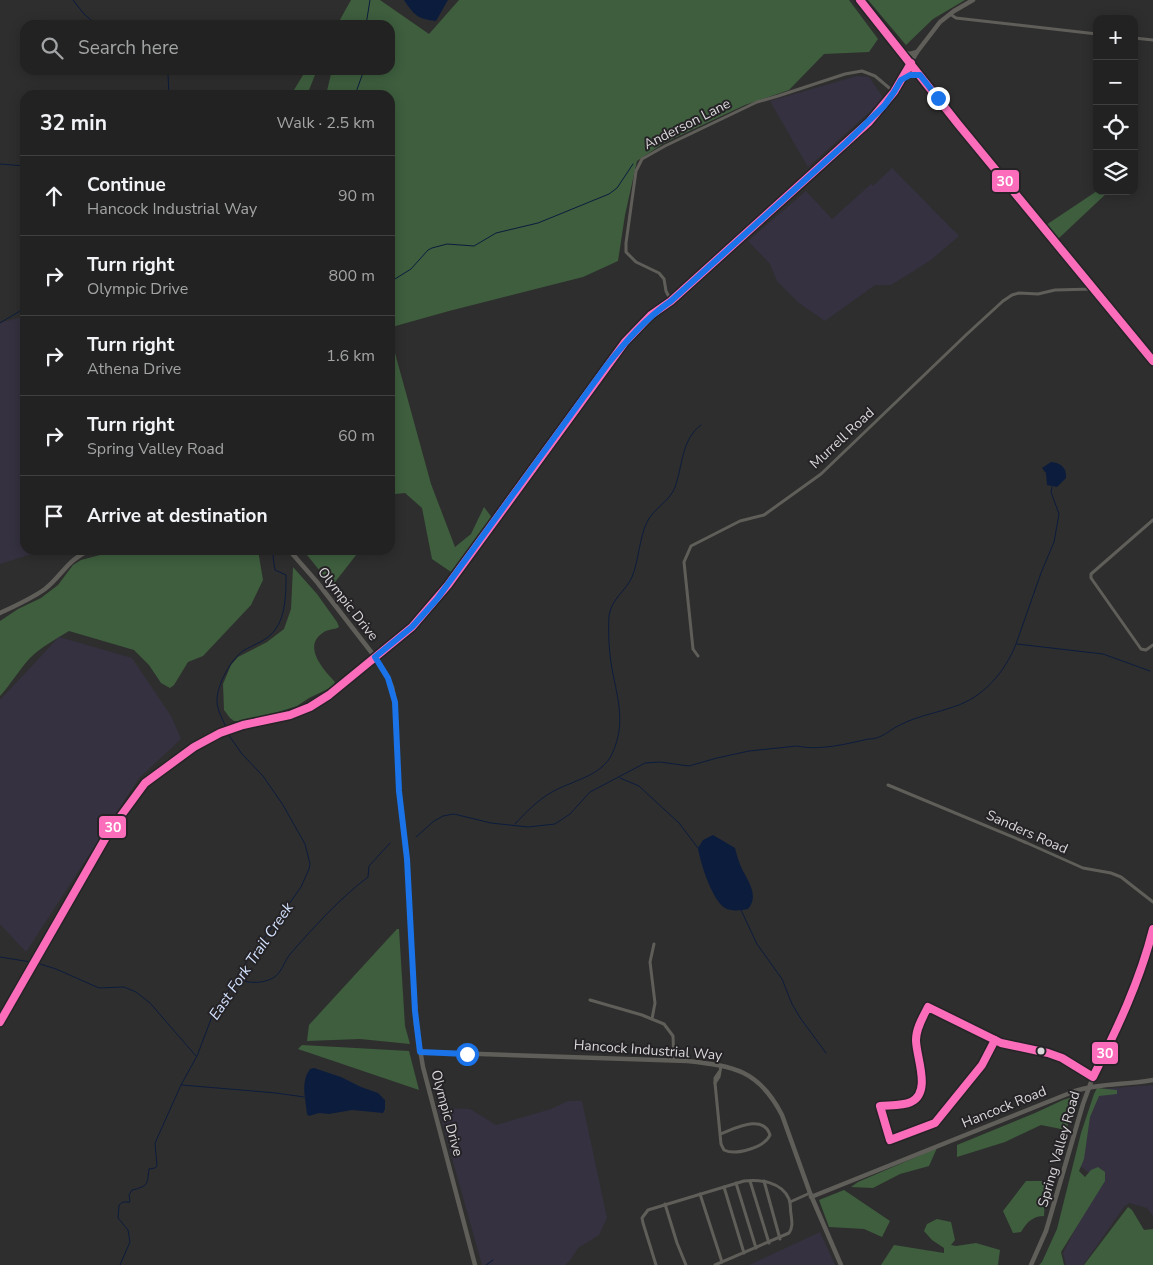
<!DOCTYPE html>
<meta charset="utf-8">
<style>
body{margin:0;font-family:"Nunito Sans",sans-serif;background:#2e2f2f;color:#f1f3f6}
.controls{position:absolute;right:15px;top:15px;display:grid;overflow:hidden;border-radius:10px;box-shadow:0 2px 12px #0003}
.controls button{width:45px;height:45px;display:grid;place-items:center;padding:0;border:0;border-bottom:1px solid #3f3f40;background:#222;color:#f1f3f6;font:25px sans-serif}
.stop{position:absolute;width:15px;height:15px;margin:-11px;border:4px solid #1a73e8;border-radius:50%;background:#fff}
.stop.end{background:#1a73e8;border-color:#fff;box-shadow:0 1px 5px #0008}
.list{margin:0;padding:0;list-style:none}
h2{display:flex;justify-content:space-between;align-items:center;height:65px;margin:0;padding:0 20px;font-size:21px}
h2 small{font-size:16px;font-weight:400;color:#a2a4a5}
.list li{display:grid;grid-template-columns:32px 1fr auto;gap:15px;align-items:center;box-sizing:border-box;height:80px;padding:0 20px;border-top:1px solid #3f3f40}
.list b{display:block;font-size:19px;white-space:nowrap}
.list p{margin:0;font-size:16px;white-space:nowrap;color:#a2a4a5}
.list em{font-size:16px;font-style:normal;color:#a2a4a5}
.icon{flex:none;width:28px;height:28px;fill:none;stroke:currentColor;stroke-width:2;stroke-linecap:round;stroke-linejoin:round}
.map{position:relative;flex:none;width:1153px;height:1265px;overflow:hidden}
.search{position:absolute;background:#222;box-shadow:0 2px 12px #0003;left:20px;top:20px;width:375px;height:55px;display:flex;align-items:center;gap:12px;box-sizing:border-box;padding:0 18px;border-radius:15px;color:#a2a4a5;font-size:19px}
.panel{position:absolute;background:#222;box-shadow:0 2px 12px #0003;left:20px;top:90px;width:375px;height:465px;border-radius:15px}
.map>svg:first-child{display:block}
</style>
<div class="map">
<svg width="1153" height="1265" viewBox="0 0 1153 1265">
<rect width="100%" height="100%" fill="#2e2e2e"/>
<g fill="#353140">
<path d="M857,76l12,1 15,22 -76,68 -38,-66z"/>
<path d="M892,168l67,68 -28,24 -40,25h-16l-50,36 -26,-18 -22,-22 -7,-17 -22,-23 58,-50 26,28 39,-35 2,2z"/>
<path d="M25,316v234h20l-45,14v-241z"/>
<path d="M59,637l73,21 39,58 10,23 -42,39 -113,174 -26,-28v-224z"/>
<path d="M1153,1085v131l-6,-8 -18,-5 -5,4 -41,58h-17l-3,-12 37,-72 -25,-19 10,-40 15,-33z"/>
<path d="M568,1101h14l25,117 -8,17 -21,13 -7,11 -6,6h-83l-44,-157 32,1 26,16 55,-16z"/>
<path d="M820,1232l15,33h-86z"/>
</g>
<g fill="#3e5e3e">
<path d="M351,0h29l49,34 30,-34h390l29,39 -9,13 -45,2 -35,36 -44,15 -81,38 -27,18 -12,54 -7,46 -35,16 -134,34 -57,16 3,26 36,131 24,63 16,-13 13,-27 9,12 -42,53 -19,-13 -10,-51 -17,-15 -10,1 -5,14v-413h-64l6,-25h58v-45h-53z"/>
<path d="M868,0h97l-32,19 -27,26z"/>
<path d="M306,70h11l-10,25h-16z"/>
<path d="M1097,191h12l-51,48 -12,-14z"/>
<path d="M119,550h139l5,30 -12,25 -48,51 -15,6 -14,23 -4,3 -9,-5 -12,-18 -15,-15 -65,-19c-13,8 -28,16 -39,27 -11,12 -19,26 -30,38v-75l18,-12 23,-11 17,-13 15,-20 8,-5z"/>
<path d="M303,550h57l-28,36z"/>
<path d="M293,567l24,27 20,28 2,5c-5,3 -11,2 -15,5 -23,14 0,38 11,50l-3,5 -23,11 -12,8 -47,15h-16l-4,-3 -6,-8 -1,-26 8,-19 7,-8 29,-15 17,-13 7,-20z"/>
<path d="M397,929h2l6,97 5,18 -50,-5 -53,2 2,-16z"/>
<path d="M302,1045l107,6 10,39 -121,-41z"/>
<path d="M1097,1088l20,2v4l-18,2 -9,21 -6,42 -5,12 6,6 6,-7 7,-3 7,5v9l-44,71 3,13h-25l3,-3 15,-33 24,-96 13,-39z"/>
<path d="M1079,1095l-13,35 -25,-5 -36,17 -48,15v-12l78,-32 28,-13z"/>
<path d="M937,1148l-8,18 -29,8 -27,14 -22,-1 7,-5z"/>
<path d="M1026,1181h23l2,5 -6,11 -1,19c-11,0 -17,6 -23,16l-8,1 -10,-22z"/>
<path d="M844,1190l46,31 -8,16 -18,-8 -35,-2 -10,-27z"/>
<path d="M1128,1207l4,3 12,20 9,-1v36h-69z"/>
<path d="M937,1219l14,3 4,18 -4,5 5,1 20,-3 24,7 -2,15h-117l13,-20 50,8v-5l-12,-8 -8,-9 3,-7z"/>
</g>
<g fill="#0c1c3d">
<path d="M404,0h44l-12,21c-19,-2 -22,-6 -32,-21z"/>
<path d="M1051,462c10,1 16,6 15,16l-9,9 -10,-2 -1,-12 -4,-5z"/>
<path d="M713,835l22,13c2,8 4,15 8,23 6,11 16,26 5,38 -7,1 -16,3 -23,-1 -13,-8 -25,-46 -27,-60l5,-8z"/>
<path d="M314,1068l27,9 20,10 17,6 7,7v9l-2,4 -31,-3 -23,4 -10,-1 -10,3 -2,-2c-1,-15 -7,-31 3,-45z"/>
</g>
<g fill="none" stroke-linecap="round" stroke-linejoin="round">
<g stroke="#0c1c3d" stroke-width="1">
<path d="M73,0l11,14 13,11"/>
<path d="M366,25l4,-25"/>
<path d="M165,70l3,5 1,20"/>
<path d="M355,95l9,-25"/>
<path d="M0,164l25,2"/>
<path d="M390,282l21,-13 17,-19 4,-2 15,-4 27,2 22,-13 42,-10 71,-29 8,-6 16,-24"/>
<path d="M0,323l25,-15"/>
<path d="M1017,644l86,10 47,17"/>
<path d="M227,729c-4,-9 -10,-18 -10,-29 0,-15 14,-41 26,-49 11,-7 24,-10 32,-21 11,-14 11,-38 11,-55l-11,-5 -2,-13 2,-7"/>
<path d="M620,778l19,8 40,37 19,25"/>
<path d="M515,824c11,-12 23,-24 37,-32 19,-11 50,-16 60,-38 14,-30 6,-54 0,-85 -3,-17 -4,-36 -3,-53 2,-17 17,-25 23,-39 7,-17 7,-38 15,-55 7,-14 23,-21 28,-35 8,-22 6,-47 26,-62"/>
<path d="M416,837l18,-16 9,-5 11,-2 37,9 37,4 27,-3 15,-10 20,-22 55,-29 15,-1 29,4 28,-8 32,-7 48,-5c21,5 50,-2 71,-7 13,1 22,-10 34,-15 16,-8 34,-11 51,-17 30,-9 52,-35 63,-63l25,-71 13,-31 5,-28 -8,-22 1,-5"/>
<path d="M741,910l16,34 25,35 10,25 9,15 25,34"/>
<path d="M0,957l31,5"/>
<path d="M37,963l19,6 43,19 25,-1 12,5 14,11 46,53"/>
<path d="M235,980c13,2 25,5 38,-2 9,-5 11,-17 18,-25 24,-27 48,-54 77,-76l1,-11 21,-23"/>
<path d="M182,1085l94,8 28,4"/>
<path d="M120,1265l10,-23 -2,-12 -10,-12 1,-13 4,-3h7l-1,-7 3,-5c17,-4 15,-6 17,-21l6,-1 2,-2 -2,-23 26,-58 16,-29 16,-42 38,-59 21,-27 29,-41 8,-18 1,-5 -5,-20 -22,-39 -20,-29 -21,-22 -14,-20"/>
<path d="M486,1265l7,-5"/>
</g>
<g stroke="#605e59" stroke-width="3">
<path d="M950,14l6,4 141,16"/>
<path d="M1134,38l19,2"/>
<path d="M671,301l-5,-10 -2,-12 -5,-6 -23,-11 -10,-10v-9l10,-72 6,-12 23,-13 92,-44 21,-6 67,-22 17,-3 13,5 19,16"/>
<path d="M1153,520l-62,54v4l50,71 5,1 7,-5"/>
<path d="M698,656l-5,-7 -9,-87 7,-16 49,-25 24,-6 57,-41 146,-140 36,-33 9,-6 7,-2 19,1 17,-4 38,-1"/>
<path d="M888,785l139,58 56,25 28,5 10,4 32,25"/>
<path d="M590,1000l52,15 22,9 9,12 1,25"/>
<path d="M652,1019l3,-16 -5,-41 4,-18"/>
<path d="M719,1072l-4,6v5l4,-6 2,-11"/>
<path d="M715,1083l6,61 3,6c12,6 41,-3 46,-15 -7,-22 -36,-6 -50,-1"/>
<path d="M750,1181l19,62"/>
<path d="M764,1181l16,58"/>
<path d="M736,1183l20,65"/>
<path d="M724,1187l20,66"/>
<path d="M700,1194l22,68"/>
<path d="M790,1202l20,-9"/>
<path d="M665,1204l12,39 9,22"/>
<path d="M656,1265l-13,-42 -1,-5 6,-8 96,-29c16,-2 38,1 45,18 2,5 1,10 2,15 1,8 2,13 -2,19l-74,32"/>
</g>
<g stroke="#605e59" stroke-width="4.5">
<path d="M860,0l98,124 195,237"/>
<path d="M902,51l8,3 7,-2"/>
<path d="M902,79l7,-4h11"/>
<path d="M289,550l28,32 58,75 13,21 4,9 3,16 4,88 8,68 9,166 7,42 52,198"/>
<path d="M0,613c15,-7 31,-14 45,-24 18,-14 22,-30 46,-39"/>
<path d="M0,1022l109,-190 36,-49 49,-36 26,-14 23,-8 47,-10 20,-8 19,-12 83,-68 36,-42 177,-243 26,-27 20,-14 198,-179 25,-30 23,-40 23,-30 14,-11 19,-11"/>
<path d="M420,1052l267,9c47,5 72,9 95,54l28,78 31,72"/>
<path d="M811,1197l264,-106c25,-8 52,-6 78,-11"/>
<path d="M1031,1265l15,-34 37,-127 11,-30 27,-53 24,-60 8,-32"/>
</g>
<g stroke="#252326" stroke-width="11">
<g id="bus-1">
<path d="M860,0l98,124 195,237"/>
<path d="M928,1007l67,33 -13,25 -47,58 -45,17 -10,-34c10,-1 22,0 31,-4 21,-10 5,-45 5,-62 0,-12 7,-23 12,-33z"/>
<path d="M0,1022l109,-190 36,-49 49,-36 26,-14 23,-8 47,-10 20,-8 19,-12 83,-68 36,-42 177,-243 26,-27 20,-14 198,-179 25,-30 17,-29"/>
<path d="M995,1040l6,3 47,10 14,5 31,19c24,-48 47,-96 60,-148"/>
</g>
</g>
<use href="#bus-1" stroke="#fb6dba" stroke-width="8"/>
</g>
<g fill="none" stroke-linecap="round" stroke-linejoin="round">
<path stroke="#1a73e8" stroke-width="6" d="M467,1054l-47,-2 -5,-41 -8,-152 -8,-68 -4,-89 -7,-24 -13,-21 37,-30 25,-28 170,-234c20,-25 38,-46 64,-64l175,-158 38,-37 10,-14 7,-12 9,-5h10l18,23"/>
</g>
<circle fill="#d9d7d9" stroke="#252326" stroke-width="2" cx="1041" cy="1051" r="4.5"/>
<g text-anchor="middle" dominant-baseline="central" stroke-width="4" stroke-linejoin="round" paint-order="stroke">
<g font-size="14" fill="#d9d7d9" stroke="#252326">
<text transform="translate(687 124) rotate(-27)">Anderson Lane</text>
<text transform="translate(842 438) rotate(-43)">Murrell Road</text>
<text transform="translate(348 604) rotate(52)">Olympic Drive</text>
<text transform="translate(1027 832) rotate(24)">Sanders Road</text>
<text transform="translate(648 1050) rotate(4)">Hancock Industrial Way</text>
<text transform="translate(1004 1107) rotate(-22)">Hancock Road</text>
<text transform="translate(447 1113) rotate(75)">Olympic Drive</text>
<text transform="translate(1059 1149) rotate(-74)">Spring Valley Road</text>
</g>
<g font-size="15" font-style="italic" fill="#d3e2fe" stroke="#252326">
<text transform="translate(251 961) rotate(-56)">East Fork Trail Creek</text>
</g>
</g>
<g stroke="#252326" stroke-width="2">
<rect x="991" y="169" width="29" height="24" rx="5" fill="#fb6dba"/>
<rect x="98" y="815" width="29" height="24" rx="5" fill="#fb6dba"/>
<rect x="1091" y="1041" width="28" height="24" rx="5" fill="#fb6dba"/>
</g>
<g font-size="14" text-anchor="middle" font-weight="bold" fill="#fff">
<text x="1005" y="186">30</text>
<text x="113" y="832">30</text>
<text x="1105" y="1058">30</text>
</g>
</svg>
<div class="controls">
<button>+</button>
<button>−</button>
<button><svg class="icon" aria-label="locate" viewBox="0 0 24 24"><circle cx="12" cy="12" r="6"/><path d="M12 2v4M12 18v4M2 12h4M18 12h4"/></svg></button>
<button><svg class="icon" aria-label="layers" viewBox="0 0 24 24"><path d="M12 4l9 5-9 5-9-5zM3 14l9 5 9-5"/></svg></button>
</div>
<div class="stop" style="left:467px;top:1054px"></div>
<div class="stop end" style="left:938px;top:98px"></div>
<div class="search"><svg class="icon" aria-label="search" viewBox="0 0 24 24"><circle cx="10" cy="10" r="6"/><path d="M15 15l6 6"/></svg>Search here</div>
<section class="panel">
<h2>32 min<small>Walk · 2.5 km</small></h2>
<ul class="list">
<li><svg class="icon" aria-label="ahead" viewBox="0 0 24 24"><path d="M12 20V5M6 11l6-6 6 6"/></svg><div><b>Continue</b><p>Hancock Industrial Way</p></div><em>90 m</em></li>
<li><svg class="icon" aria-label="right" viewBox="0 0 24 24"><path d="M7 20v-9h11M14 6l5 5-5 5"/></svg><div><b>Turn right</b><p>Olympic Drive</p></div><em>800 m</em></li>
<li><svg class="icon" aria-label="right" viewBox="0 0 24 24"><path d="M7 20v-9h11M14 6l5 5-5 5"/></svg><div><b>Turn right</b><p>Athena Drive</p></div><em>1.6 km</em></li>
<li><svg class="icon" aria-label="right" viewBox="0 0 24 24"><path d="M7 20v-9h11M14 6l5 5-5 5"/></svg><div><b>Turn right</b><p>Spring Valley Road</p></div><em>60 m</em></li>
<li><svg class="icon" aria-label="arrive" viewBox="0 0 24 24"><path d="M6 21V4h12l-3 4 3 4H6"/></svg><div><b>Arrive at destination</b></div></li>
</ul>
</section>
</div>
